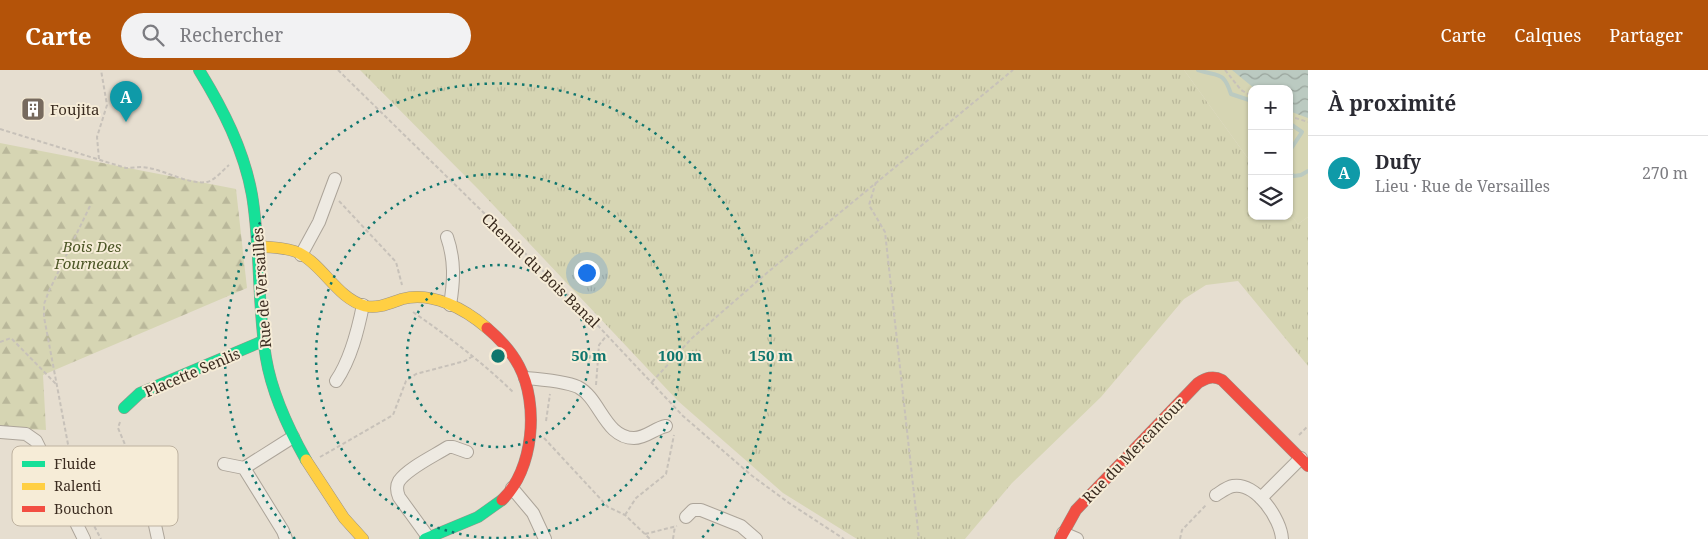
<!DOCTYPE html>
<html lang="fr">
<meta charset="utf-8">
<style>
body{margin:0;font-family:"Noto Serif",serif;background:#f2f2f3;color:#2b2b33}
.controls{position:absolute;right:15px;top:15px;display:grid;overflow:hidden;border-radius:10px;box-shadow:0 1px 4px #0004}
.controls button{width:45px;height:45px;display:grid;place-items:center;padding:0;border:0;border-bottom:1px solid #e1e1e2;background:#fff;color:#2b2b33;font:25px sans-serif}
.you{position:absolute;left:586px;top:202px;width:18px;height:18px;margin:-12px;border:4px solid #fff;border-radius:50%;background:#1a73e8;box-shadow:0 0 0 8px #1a73e833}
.badge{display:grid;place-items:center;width:32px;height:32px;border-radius:50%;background:#b45309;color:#fff;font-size:16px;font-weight:700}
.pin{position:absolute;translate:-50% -41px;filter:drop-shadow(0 1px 2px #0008)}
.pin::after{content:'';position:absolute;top:26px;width:18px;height:15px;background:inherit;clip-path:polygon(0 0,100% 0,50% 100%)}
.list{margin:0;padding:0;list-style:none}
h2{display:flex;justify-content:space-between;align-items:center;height:65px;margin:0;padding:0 20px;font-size:21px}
h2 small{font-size:16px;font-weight:400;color:#7c7c81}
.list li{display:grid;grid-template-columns:32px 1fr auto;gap:15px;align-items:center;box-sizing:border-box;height:75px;padding:0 20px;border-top:1px solid #e1e1e2}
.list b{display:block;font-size:19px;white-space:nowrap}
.list p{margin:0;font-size:16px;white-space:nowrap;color:#7c7c81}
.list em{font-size:16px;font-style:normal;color:#7c7c81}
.icon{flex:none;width:28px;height:28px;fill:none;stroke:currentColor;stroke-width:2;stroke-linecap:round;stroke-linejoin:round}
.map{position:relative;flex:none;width:1308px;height:469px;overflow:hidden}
header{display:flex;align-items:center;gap:30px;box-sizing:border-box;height:70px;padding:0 25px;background:#b45309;color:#fff}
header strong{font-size:24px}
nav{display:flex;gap:28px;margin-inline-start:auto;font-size:18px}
.search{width:350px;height:45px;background:#f2f2f3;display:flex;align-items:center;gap:12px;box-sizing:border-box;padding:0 18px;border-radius:28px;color:#7c7c81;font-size:19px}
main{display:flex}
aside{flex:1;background:#fff}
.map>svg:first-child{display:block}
</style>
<header>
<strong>Carte</strong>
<div class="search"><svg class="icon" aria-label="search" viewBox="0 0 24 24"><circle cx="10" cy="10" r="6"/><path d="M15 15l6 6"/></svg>Rechercher</div>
<nav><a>Carte</a><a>Calques</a><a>Partager</a></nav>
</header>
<main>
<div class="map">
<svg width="1308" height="469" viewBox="0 0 1308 469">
<defs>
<pattern id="grass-tufts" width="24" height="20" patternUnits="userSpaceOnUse" patternTransform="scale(1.25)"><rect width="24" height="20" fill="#d6d5b3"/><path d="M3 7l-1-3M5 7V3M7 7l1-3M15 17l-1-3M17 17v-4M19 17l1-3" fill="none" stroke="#b9b79a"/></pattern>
<pattern id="forest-firs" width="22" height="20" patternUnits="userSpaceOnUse" patternTransform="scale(1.25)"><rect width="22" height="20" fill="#d6d5b3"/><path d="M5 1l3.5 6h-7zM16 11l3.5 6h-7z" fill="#b9b79a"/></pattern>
<pattern id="water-waves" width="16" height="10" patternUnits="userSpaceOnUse" patternTransform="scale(1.25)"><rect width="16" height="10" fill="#bbcac1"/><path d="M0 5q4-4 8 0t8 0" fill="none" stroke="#99a49c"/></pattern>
</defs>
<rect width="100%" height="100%" fill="#e6ded0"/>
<path fill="url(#grass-tufts)" d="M360,0h824l68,94v52h37v-3l9,11 10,-7v149l-70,-85 -32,4 -22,14 -83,98 -89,86 -47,56h-108l-74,-46 -105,-92 -199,-211z"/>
<path fill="url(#forest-firs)" d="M0,73l236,46 11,99 -204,87 3,55 -46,-2z"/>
<path fill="#d6d5b3" d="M1184,0h124v147l-10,7 -9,-11v-124h-37v75z"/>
<path fill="url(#water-waves)" d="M1232,0h76v48l-19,-7v-22h-34z"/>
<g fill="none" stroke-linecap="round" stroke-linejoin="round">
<g stroke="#bbcac1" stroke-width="4">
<path d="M1198,0c20,7 25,0 33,24l21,7"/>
<path d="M1289,53l13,9 -13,20"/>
<path d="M1289,103l5,3 7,-1 7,-4"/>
</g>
<g stroke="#aca499" stroke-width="14">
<g id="street">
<path d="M447,167c8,23 7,44 3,68"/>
<path d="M301,185l18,-33 16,-43"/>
<path d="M525,308c13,1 42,4 53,9 22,11 27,51 56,51 12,0 21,-10 32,-12"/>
<path d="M336,311c15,-22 22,-51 27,-76"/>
<path d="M0,362l26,2 10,7 48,98"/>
<path d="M224,394l20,4 39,63 3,8"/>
<path d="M244,398l49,-31"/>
<path d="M512,418l21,25 12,26"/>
<path d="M1216,425c5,-3 11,-8 17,-9 23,-4 48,33 49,53"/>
<path d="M1261,428l40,-40"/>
<path d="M686,447l7,-7h8l40,16 15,13"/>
<path d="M155,455l3,14"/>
<path d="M1063,463l14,6"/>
<path d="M428,467l-29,-40c-2,-5 -3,-11 0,-16 9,-13 35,-25 49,-34h5l14,5"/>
</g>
</g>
<g stroke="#9b9388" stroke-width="12">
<g id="fast">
<path d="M199,0c24,39 45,80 53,125 9,54 5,109 14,163 6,36 22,70 40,102"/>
<path d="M124,338l16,-15 123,-52"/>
<path d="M425,469l53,-22 24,-17"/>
</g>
</g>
<g stroke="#9b9388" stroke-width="12">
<g id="slow">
<path d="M258,176c13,2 29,1 41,7 25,13 38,45 66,53 13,3 25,-3 37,-7 30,-8 63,10 85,29"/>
<path d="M306,390l38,58 19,21"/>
</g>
</g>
<g stroke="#9b9388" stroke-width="12">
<g id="jam">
<path d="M487,258c13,11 24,23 32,38 20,38 15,104 -17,134"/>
<path d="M1060,469l16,-29 122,-127c8,-5 15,-8 24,-3l86,86"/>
</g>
</g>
<g stroke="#c7c1b9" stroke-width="2" stroke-dasharray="4 2.5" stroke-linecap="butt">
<path d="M338,0l248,243 97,103 68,59 38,28 55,36"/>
<path d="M1225,0l16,20 11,6"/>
<path d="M1289,46l19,6"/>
<path d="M0,59l126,39c7,0 16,-2 23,0 17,3 41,17 58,14 8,-2 15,-11 22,-17"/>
<path d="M99,89l-2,-22 10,-32 -6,-35"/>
<path d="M876,112l-7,23 16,27 34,307"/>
<path d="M339,131l57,61 6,23"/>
<path d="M90,136l-41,85 -5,13v13l33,175 3,7 21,40"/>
<path d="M413,242c36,25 69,50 100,80"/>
<path d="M0,272l11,-4 46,47"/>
<path d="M652,312l39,-43 77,-67 245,-202"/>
<path d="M596,315l3,-40 8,-10"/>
<path d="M546,351l4,-27"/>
<path d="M120,352l-2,6 14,33 -15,26 13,21 7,1 9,8"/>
<path d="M1299,365l9,-9"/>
<path d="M544,368l64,69 17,8 25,24"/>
<path d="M320,387l73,-42 13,-34 10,-7 49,-13 8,-5"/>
<path d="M625,445l11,-17 30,-24 8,-39"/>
<path d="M645,464l32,-8"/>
<path d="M673,469l2,-13"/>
<path d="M1180,469l2,-9 25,-26"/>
</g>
<use href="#street" stroke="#eeeae2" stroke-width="12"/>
<use href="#fast" stroke="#16e098" stroke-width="11"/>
<use href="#slow" stroke="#ffcf43" stroke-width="11"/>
<use href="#jam" stroke="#f24e42" stroke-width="11"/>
</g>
<g fill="none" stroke="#0f766e" stroke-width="2.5" stroke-dasharray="2.5 5">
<circle cx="498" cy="286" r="91"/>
<circle cx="498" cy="286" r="182"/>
<path d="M295 469A273 273 0 1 1 701 469"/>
</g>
<defs>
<g id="building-square" transform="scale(1.25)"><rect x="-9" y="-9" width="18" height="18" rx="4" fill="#776a5e" stroke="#f6ecd7"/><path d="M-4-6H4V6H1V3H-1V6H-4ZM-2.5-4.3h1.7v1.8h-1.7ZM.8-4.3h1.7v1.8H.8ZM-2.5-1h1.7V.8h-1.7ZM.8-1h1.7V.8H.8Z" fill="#fff"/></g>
</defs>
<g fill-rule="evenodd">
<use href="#building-square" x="33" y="39"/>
</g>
<g text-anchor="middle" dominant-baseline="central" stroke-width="4" stroke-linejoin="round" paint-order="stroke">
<g font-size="15" fill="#3b2c20" stroke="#f6ecd7" text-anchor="start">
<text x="50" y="39">Foujita</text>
</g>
<g font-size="15" font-style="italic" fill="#4d5727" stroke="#f6ecd7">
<text x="92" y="176">Bois Des<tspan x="92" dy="17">Fourneaux</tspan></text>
</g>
<g font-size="15" fill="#3b2c20" stroke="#f6ecd7">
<text transform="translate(541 200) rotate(44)">Chemin du Bois Banal</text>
<text transform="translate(261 218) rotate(-94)">Rue de Versailles</text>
<text transform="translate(192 302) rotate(-23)">Placette Senlis</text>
<text transform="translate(1133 380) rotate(-46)">Rue du Mercantour</text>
</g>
</g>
<rect x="12" y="376" width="166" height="80" rx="8" fill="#f6ecd7" stroke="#beb2a0" stroke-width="1"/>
<rect x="22" y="391" width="23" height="6" fill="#16e098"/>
<rect x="22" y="413" width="23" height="7" fill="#ffcf43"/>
<rect x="22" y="436" width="23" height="6" fill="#f24e42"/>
<g font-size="14" fill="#3b2c20">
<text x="54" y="399">Fluide</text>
<text x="54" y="421">Ralenti</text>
<text x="54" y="444">Bouchon</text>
</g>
<circle cx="498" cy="286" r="8" fill="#0f766e" stroke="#f6ecd7" stroke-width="2.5"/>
<g font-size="15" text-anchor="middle" font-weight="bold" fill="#0f766e" stroke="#f6ecd7" stroke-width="4" stroke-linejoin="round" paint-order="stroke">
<text x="589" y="291">50 m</text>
<text x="680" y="291">100 m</text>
<text x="771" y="291">150 m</text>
</g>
</svg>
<div class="controls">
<button>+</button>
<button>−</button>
<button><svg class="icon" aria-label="layers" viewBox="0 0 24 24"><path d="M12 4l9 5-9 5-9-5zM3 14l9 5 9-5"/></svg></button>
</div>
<div class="you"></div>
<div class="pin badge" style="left:126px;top:52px;background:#0f9aa8">A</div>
</div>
<aside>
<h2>À proximité<small></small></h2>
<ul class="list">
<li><span class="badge" style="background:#0f9aa8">A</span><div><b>Dufy</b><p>Lieu · Rue de Versailles</p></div><em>270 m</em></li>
</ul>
</aside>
</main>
